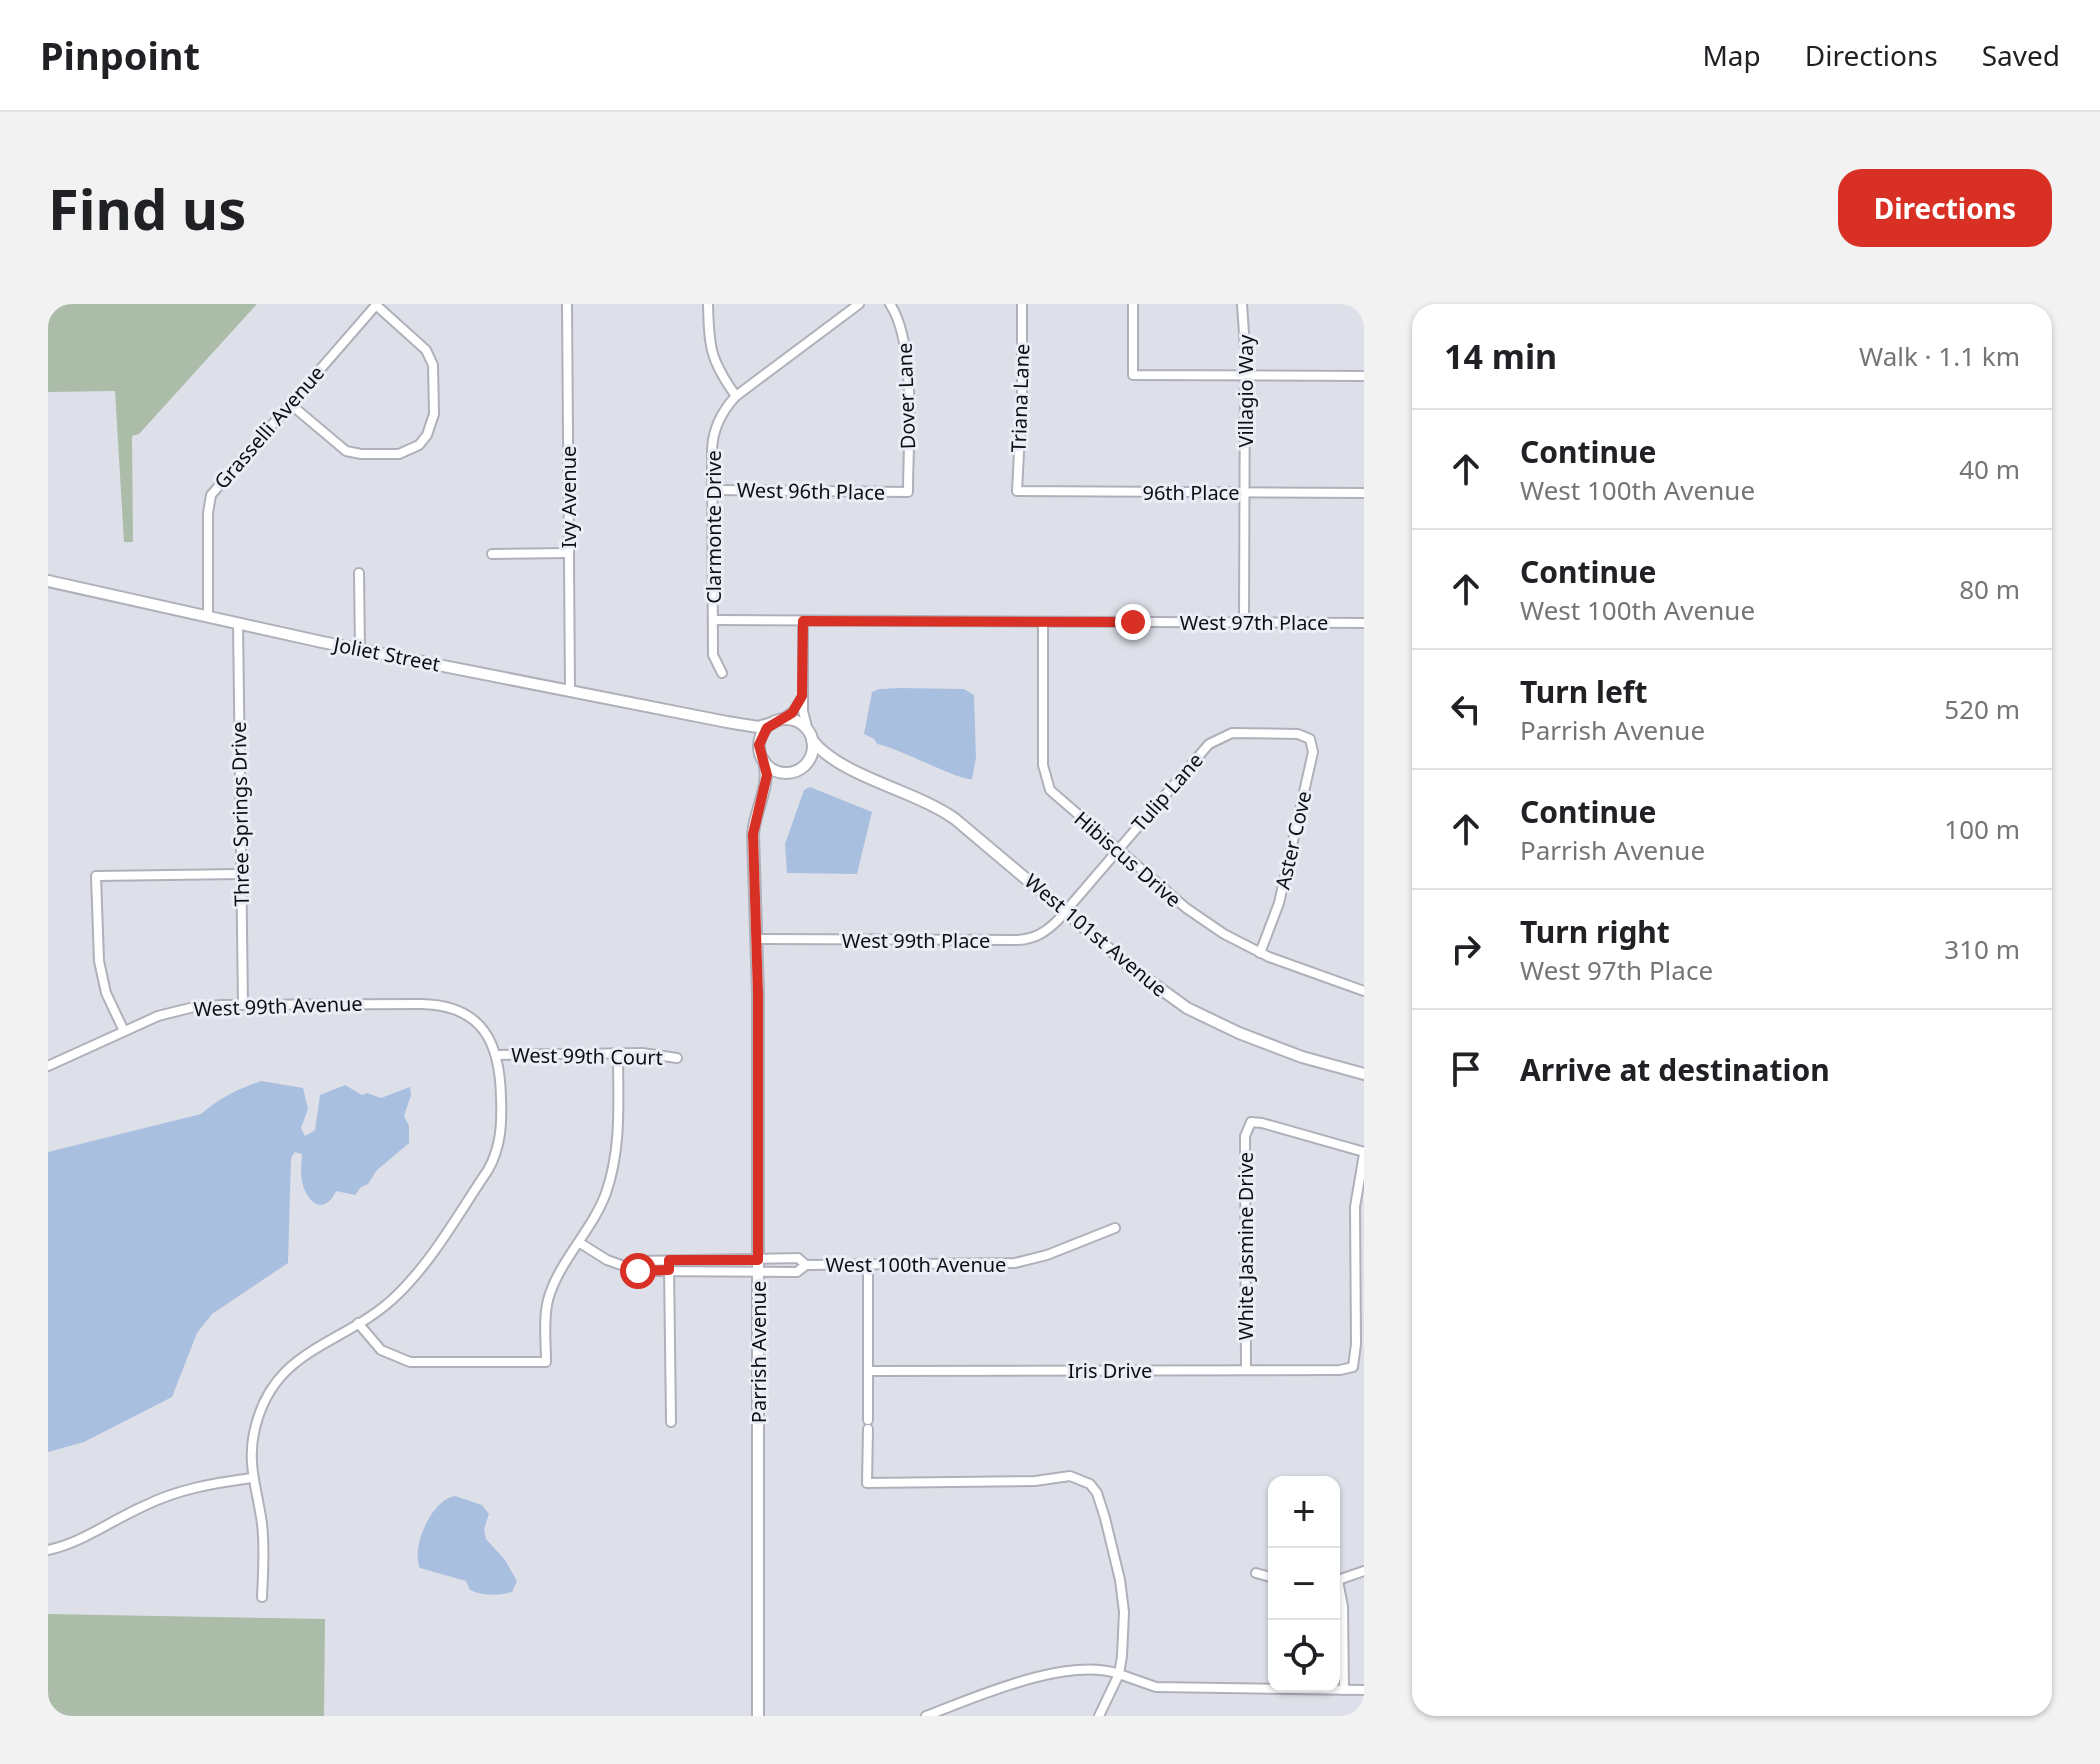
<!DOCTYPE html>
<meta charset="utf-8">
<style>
body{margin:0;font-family:"Noto Sans",sans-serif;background:#f2f2f2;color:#202124}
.controls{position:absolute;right:24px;bottom:24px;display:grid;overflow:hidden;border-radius:16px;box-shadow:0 2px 6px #0004}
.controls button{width:72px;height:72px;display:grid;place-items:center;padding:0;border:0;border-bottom:2px solid #e0e0e0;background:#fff;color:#202124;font:40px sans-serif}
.stop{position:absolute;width:24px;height:24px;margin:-18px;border:6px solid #d93025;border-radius:50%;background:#fff}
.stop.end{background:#d93025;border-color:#fff;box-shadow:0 2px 8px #0008}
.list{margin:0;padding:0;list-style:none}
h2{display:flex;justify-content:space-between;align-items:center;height:104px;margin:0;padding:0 32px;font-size:34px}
h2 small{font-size:26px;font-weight:400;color:#757577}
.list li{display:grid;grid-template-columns:52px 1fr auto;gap:24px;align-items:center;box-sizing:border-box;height:120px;padding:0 32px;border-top:2px solid #e0e0e0}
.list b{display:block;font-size:30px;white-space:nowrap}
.list p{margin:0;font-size:26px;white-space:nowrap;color:#757577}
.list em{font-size:26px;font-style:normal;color:#757577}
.icon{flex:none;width:44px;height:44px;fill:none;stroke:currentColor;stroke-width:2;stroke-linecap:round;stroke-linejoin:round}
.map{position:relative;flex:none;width:1316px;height:1412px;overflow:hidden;border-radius:24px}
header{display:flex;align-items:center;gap:48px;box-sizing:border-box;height:112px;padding:0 40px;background:#fff;border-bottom:2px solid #e0e0e0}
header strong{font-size:38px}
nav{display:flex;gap:44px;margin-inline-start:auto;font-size:28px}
.intro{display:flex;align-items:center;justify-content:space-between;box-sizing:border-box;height:192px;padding:0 48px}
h1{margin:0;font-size:56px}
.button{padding:20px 36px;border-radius:24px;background:#d93025;color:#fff;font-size:28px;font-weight:700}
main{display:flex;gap:48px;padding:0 48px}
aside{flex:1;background:#fff;border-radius:24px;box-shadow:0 2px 6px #0004}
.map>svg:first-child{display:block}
</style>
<header>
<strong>Pinpoint</strong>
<nav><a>Map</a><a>Directions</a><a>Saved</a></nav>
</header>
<div class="intro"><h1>Find us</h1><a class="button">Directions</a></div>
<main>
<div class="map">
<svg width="1316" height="1412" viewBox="0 0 1316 1412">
<rect width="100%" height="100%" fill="#dee0e9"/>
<g fill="#abbda9">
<path d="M0,0h209l-118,130 -7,2 1,106h-9l-9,-151 -67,1z"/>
<path d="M0,1310l277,5 -1,97h-276z"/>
</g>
<g fill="#a9bfe0">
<path d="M853,384l63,1 10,6 2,63 -4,21c-13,2 -73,-31 -95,-35l-3,-5 -10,-5 8,-42 7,-3z"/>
<path d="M762,483l62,25 -15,62 -70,-1 -2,-29 19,-54z"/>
<path d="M213,777l42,7 5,21 -7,19 4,8 10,-6 5,-35 25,-10 17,10 5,-2 14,5 29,-11 1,8 -7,21 5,10v17l-32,27 -9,14 -7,3 -6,8 -19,-4c-12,26 -30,11 -34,-10 -2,-8 0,-18 0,-27l-7,-2 -4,6 -3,105 -76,51 -15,19 -25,64 -88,45 -36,10v-300l153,-38c18,-16 37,-25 60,-33z"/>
<path d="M407,1192l27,9 7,9 -5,15 2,10 19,21 12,21 -5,11c-14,4 -28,4 -42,-2l-4,-9 -46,-13c-10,-20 12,-69 35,-72z"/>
</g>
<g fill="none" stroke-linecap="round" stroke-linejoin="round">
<g stroke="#afb0ba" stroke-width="12">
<g id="minor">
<path d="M519,0l3,386"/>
<path d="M660,0c1,43 2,56 28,92"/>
<path d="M974,0v91l-5,96 347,2"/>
<path d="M1085,0v71l231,1"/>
<path d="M1194,0l3,44 -1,274"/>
<path d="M241,99l57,48 15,3h38l20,-9 8,-10 7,-21 -1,-49 -7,-15 -50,-45"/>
<path d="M665,186l195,2c0,-51 9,-147 -18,-188"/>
<path d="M444,250l77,-1"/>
<path d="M311,269l1,76"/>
<path d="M160,312v-103l3,-18 166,-191"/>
<path d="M665,316l651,3"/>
<path d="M755,317v90l5,20"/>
<path d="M995,318v143l7,25 136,118 38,26 45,23 95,34"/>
<path d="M190,319l5,382"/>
<path d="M674,369l-9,-18 -1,-206c1,-21 10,-38 24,-53l123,-92"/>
<path d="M733,416l13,-9 7,-11"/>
<path d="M709,635l261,1c17,-1 28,-8 40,-20l151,-176 23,-11 66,1 12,5 3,13 -34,151 -19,50"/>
<path d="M76,727l-18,-38 -7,-32 -3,-85 145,-2"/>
<path d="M450,751l144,-2 35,5"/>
<path d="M0,762l110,-50 36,-9 28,-2 199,-1c62,1 79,39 80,94 1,26 0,49 -13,72 -28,41 -54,89 -90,124 -53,53 -126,51 -144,139 -7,33 4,59 8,91 3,24 1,49 0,73"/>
<path d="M532,939l27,17 31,11 159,1 9,-7 209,-2 32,-8 68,-27"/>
<path d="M578,961l11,-4 161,-3 8,7"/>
<path d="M621,961l2,157"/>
<path d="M310,1019l23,27 29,12h136c0,-20 -3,-42 2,-62 10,-38 44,-69 58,-107 16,-46 12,-93 12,-140"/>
<path d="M1198,1066l-1,-234 6,-14 11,1 102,29"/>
<path d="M820,1067l472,-1 13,-3 3,-23 -1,-137 9,-53"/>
<path d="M820,1116v-155"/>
<path d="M820,1125l-1,54 168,-2 35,-5 20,8 7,9 8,25 15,62 4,32 -2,44 -3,18c-52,-18 -143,23 -193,42"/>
<path d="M0,1246c34,-7 64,-30 96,-44 34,-17 70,-23 108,-28"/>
<path d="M1208,1269l18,5"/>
<path d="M1296,1386l-1,-83 -5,-27 26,-9"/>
<path d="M1051,1412l20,-42 37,13 208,3"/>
</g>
</g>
<g stroke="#afb0ba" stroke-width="14">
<g id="tertiary">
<path d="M0,277l274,61 405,80 31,5 14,-4"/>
<circle cx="738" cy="442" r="27"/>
<path d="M764,436c29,37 103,50 143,79l178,150 54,39 52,25 63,24 62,17"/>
<path d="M710,1412v-721l-5,-161c2,-25 18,-48 11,-73"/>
</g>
</g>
<use href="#minor" stroke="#fff" stroke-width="8"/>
<use href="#tertiary" stroke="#fff" stroke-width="10"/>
</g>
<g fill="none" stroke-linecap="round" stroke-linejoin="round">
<path stroke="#d93025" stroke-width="10" d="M590,967l31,-1v-10h89v-265l-5,-161 14,-59 -8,-30 8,-17 25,-15 10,-17 1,-75 330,1"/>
</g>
<g text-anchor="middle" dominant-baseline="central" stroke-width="6" stroke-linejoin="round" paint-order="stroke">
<g font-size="20" fill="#0e0f12" stroke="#ebedf7">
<text transform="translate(1197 87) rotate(-90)">Villagio Way</text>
<text transform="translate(858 92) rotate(-92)">Dover Lane</text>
<text transform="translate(972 94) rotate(-88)">Triana Lane</text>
<text transform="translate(221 123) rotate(-49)">Grasselli Avenue</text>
<text transform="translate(763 187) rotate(1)">West 96th Place</text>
<text x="1143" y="188">96th Place</text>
<text transform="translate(520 193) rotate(-90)">Ivy Avenue</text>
<text transform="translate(665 223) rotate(-90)">Clarmonte Drive</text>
<text x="1206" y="318">West 97th Place</text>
<text transform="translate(339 350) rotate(11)">Joliet Street</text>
<text transform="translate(1119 488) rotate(-49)">Tulip Lane</text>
<text transform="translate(192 510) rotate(-91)">Three Springs Drive</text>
<text transform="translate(1245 536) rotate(-77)">Aster Cove</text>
<text transform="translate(1080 555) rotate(41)">Hibiscus Drive</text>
<text transform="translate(1048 631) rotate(40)">West 101st Avenue</text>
<text x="868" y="636">West 99th Place</text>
<text transform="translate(230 702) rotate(-2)">West 99th Avenue</text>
<text transform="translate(539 752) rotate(1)">West 99th Court</text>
<text transform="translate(1197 942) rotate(-90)">White Jasmine Drive</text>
<text x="868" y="960">West 100th Avenue</text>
<text transform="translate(710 1048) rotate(-90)">Parrish Avenue</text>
<text x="1062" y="1066">Iris Drive</text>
</g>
</g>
</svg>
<div class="controls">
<button>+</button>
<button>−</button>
<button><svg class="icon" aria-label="locate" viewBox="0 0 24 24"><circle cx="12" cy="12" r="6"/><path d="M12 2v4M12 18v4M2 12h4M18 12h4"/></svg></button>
</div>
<div class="stop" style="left:590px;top:967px"></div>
<div class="stop end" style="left:1085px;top:318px"></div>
</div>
<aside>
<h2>14 min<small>Walk · 1.1 km</small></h2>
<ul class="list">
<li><svg class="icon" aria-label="ahead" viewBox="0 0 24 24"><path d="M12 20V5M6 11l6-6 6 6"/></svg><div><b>Continue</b><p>West 100th Avenue</p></div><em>40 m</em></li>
<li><svg class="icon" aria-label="ahead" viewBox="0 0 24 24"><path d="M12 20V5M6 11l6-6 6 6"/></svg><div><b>Continue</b><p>West 100th Avenue</p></div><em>80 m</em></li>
<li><svg class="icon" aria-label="left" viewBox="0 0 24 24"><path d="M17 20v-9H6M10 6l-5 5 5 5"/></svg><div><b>Turn left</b><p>Parrish Avenue</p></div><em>520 m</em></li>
<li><svg class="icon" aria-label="ahead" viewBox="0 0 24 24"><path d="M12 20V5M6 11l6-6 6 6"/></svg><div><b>Continue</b><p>Parrish Avenue</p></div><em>100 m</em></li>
<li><svg class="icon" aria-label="right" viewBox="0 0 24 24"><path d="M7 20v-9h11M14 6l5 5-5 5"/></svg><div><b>Turn right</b><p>West 97th Place</p></div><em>310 m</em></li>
<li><svg class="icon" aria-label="arrive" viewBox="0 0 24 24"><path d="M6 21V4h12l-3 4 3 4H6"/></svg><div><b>Arrive at destination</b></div></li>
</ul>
</aside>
</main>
